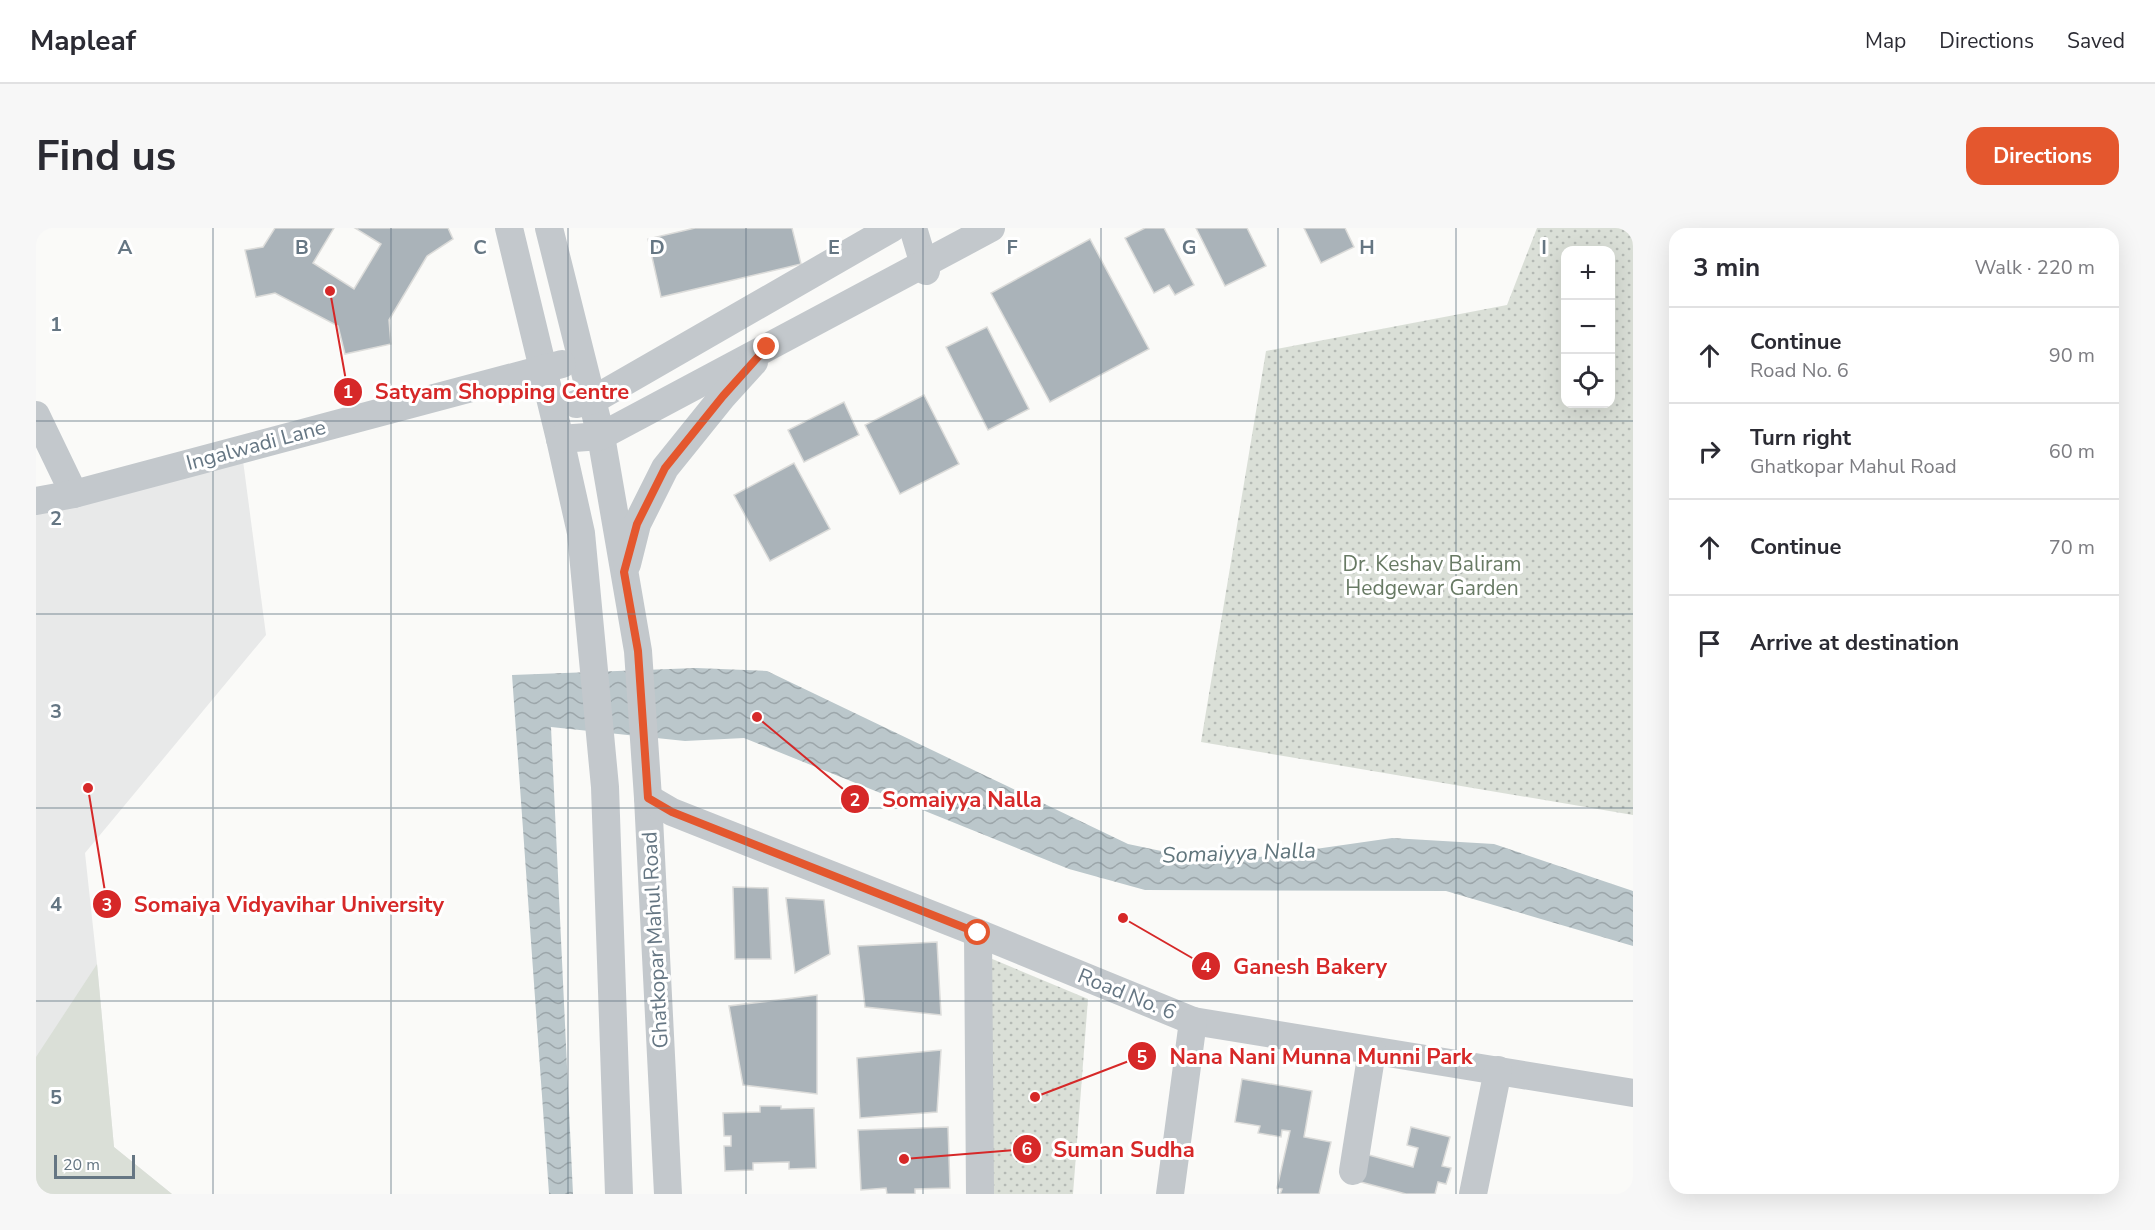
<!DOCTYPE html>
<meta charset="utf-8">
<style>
body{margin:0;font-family:"Nunito Sans",sans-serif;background:#f7f7f7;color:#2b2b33}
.controls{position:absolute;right:18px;top:18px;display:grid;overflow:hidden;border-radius:12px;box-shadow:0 6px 24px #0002}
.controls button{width:54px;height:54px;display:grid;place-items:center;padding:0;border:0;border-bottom:2px solid #e1e1e2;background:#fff;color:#2b2b33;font:30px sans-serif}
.scale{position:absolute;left:18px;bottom:15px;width:81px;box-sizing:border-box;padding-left:6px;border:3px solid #657683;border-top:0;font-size:16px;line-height:21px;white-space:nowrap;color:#657683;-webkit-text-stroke:4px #fff;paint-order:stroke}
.stop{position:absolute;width:18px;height:18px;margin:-14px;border:4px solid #e4572e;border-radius:50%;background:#fff}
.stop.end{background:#e4572e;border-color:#fff;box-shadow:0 2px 6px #0008}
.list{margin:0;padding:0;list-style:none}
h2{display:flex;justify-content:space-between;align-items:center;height:78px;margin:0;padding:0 24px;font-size:26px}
h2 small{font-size:20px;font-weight:400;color:#7c7c81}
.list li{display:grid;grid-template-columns:39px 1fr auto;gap:18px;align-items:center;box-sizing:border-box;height:96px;padding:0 24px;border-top:2px solid #e1e1e2}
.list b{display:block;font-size:22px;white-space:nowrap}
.list p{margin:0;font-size:20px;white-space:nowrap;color:#7c7c81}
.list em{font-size:20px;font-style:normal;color:#7c7c81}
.icon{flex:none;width:33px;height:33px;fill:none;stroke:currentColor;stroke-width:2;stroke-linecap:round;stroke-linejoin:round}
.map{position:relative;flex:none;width:1597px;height:966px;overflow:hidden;border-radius:18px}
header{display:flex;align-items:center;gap:36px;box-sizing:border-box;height:84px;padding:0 30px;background:#fff;border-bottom:2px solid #e1e1e2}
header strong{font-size:28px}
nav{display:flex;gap:33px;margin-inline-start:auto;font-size:21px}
.intro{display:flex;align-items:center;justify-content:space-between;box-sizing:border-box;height:144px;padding:0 36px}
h1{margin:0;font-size:42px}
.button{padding:15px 27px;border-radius:18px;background:#e4572e;color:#fff;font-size:21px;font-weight:700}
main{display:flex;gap:36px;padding:0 36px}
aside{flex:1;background:#fff;border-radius:18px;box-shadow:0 6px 24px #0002}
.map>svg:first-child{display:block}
</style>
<header>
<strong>Mapleaf</strong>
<nav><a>Map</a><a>Directions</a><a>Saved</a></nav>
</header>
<div class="intro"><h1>Find us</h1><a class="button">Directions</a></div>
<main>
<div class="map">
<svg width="1597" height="966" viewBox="0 0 1597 966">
<defs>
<pattern id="park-dots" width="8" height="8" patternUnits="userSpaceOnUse" patternTransform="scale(1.5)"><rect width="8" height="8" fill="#dadfd7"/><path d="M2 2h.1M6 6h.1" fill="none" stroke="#b4b9b4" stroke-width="1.8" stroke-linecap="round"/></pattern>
<pattern id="water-waves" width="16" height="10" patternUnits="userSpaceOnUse" patternTransform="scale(1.5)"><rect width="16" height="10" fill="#bbc7cb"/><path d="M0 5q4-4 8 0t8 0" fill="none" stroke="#9ca6aa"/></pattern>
</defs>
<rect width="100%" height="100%" fill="#fafaf8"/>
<path fill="#e8e9e9" d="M206,225l24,182 -181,218 12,111 17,183 58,47h-136v-689z"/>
<g fill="url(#park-dots)" fill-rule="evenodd">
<path d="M1501,0h96v587l-432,-73 65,-391 241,-46zM1574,22v154h-44v-154z"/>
<path d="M954,730l98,41 -15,195h-83z"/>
</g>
<path fill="#dadfd7" d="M61,736l17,183 58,47h-136v-137z"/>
<path fill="url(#water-waves)" d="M660,440l71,3 361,173 90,19 174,-25 102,6 139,47v55l-187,-55 -301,-1 -76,-21 -325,-131 -59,3 -134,-14 22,467h-24l-37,-519z"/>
<g fill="#aab3b9" stroke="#dcdcda" stroke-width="1.5">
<path d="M239,0h59l-21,35 41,26 27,-45 -26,-16h93l5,11 -26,17 -38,64 2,24 -46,10 -7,-28 -63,-33 -19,4 -11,-47 18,-3z"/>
<path d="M659,0h97l9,36 -140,33 -13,-58z"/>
<path d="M1109,0h19l30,57 -19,10 -6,-10 -15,8 -29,-55z"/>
<path d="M1160,0h51l19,38 -41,20z"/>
<path d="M1268,0h41l9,19 -33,16z"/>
<path d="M1054,11l59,110 -99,53 -59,-109z"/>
<path d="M951,99l42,82 -41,21 -42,-83z"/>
<path d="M888,167l35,69 -59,30 -35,-69z"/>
<path d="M808,174l15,33 -55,27 -16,-32z"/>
<path d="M758,235l36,66 -60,32 -36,-66z"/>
<path d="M697,659l35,1 3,71h-36z"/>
<path d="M750,670l38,2 6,54 -35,19z"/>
<path d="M901,714l4,73 -76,-8 -7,-61z"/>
<path d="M781,767v99l-74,-9 -14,-79z"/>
<path d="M905,822l-4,62 -77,6 -3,-60z"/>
<path d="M1206,851l70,12 -8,46 27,5 -12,52h-39l2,-5 -5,-1 13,-57 -8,-1 -1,7 -23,-4 2,-7 -25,-4z"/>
<path d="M724,878h21v3l33,-1 2,60 -27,1v-7l-36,1v7l-28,1 -1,-25h7v-10h-7l-1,-23 37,-1z"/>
<path d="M912,899l2,61 -35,1v5h-28l-1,-6 -25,2 -3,-60z"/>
<path d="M1375,899l39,10 -8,29 9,2 -5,16 -8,-2 -3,12h-29l-49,-13 8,-27 48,13 5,-19 -11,-3z"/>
</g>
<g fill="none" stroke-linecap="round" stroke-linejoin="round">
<g stroke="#c3c8cc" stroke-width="28">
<path d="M473,0l51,211 21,94 24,254 14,407"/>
<path d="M513,0l52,208 37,215 10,147 20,396"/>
<path d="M877,0l13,43"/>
<path d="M540,176l17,-4 299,-172"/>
<path d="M0,187l38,79"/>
<path d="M524,211l41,-3 390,-208"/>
<path d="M0,273l38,-7 488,-130"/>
<path d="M591,336l10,-40 28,-56 58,-72 31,-34"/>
<path d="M612,570l24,14 306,121 215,88 440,72"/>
<path d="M942,705l2,261"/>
<path d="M1317,943l19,-120"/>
<path d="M1134,966l23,-173"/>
<path d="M1437,966l25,-124"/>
</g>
</g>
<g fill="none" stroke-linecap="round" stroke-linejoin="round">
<path stroke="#e4572e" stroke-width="8" d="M731,119l-44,49 -58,72 -28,56 -13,48 14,79 10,147 24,14 306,121"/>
</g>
<path fill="none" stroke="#657683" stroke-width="1.5" stroke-opacity="0.55" d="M177,0v966M355,0v966M532,0v966M710,0v966M887,0v966M1065,0v966M1242,0v966M1420,0v966M0,193h1597M0,386h1597M0,580h1597M0,773h1597"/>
<g text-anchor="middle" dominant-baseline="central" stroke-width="6" stroke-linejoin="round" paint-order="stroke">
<g font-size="21" fill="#657683" stroke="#fff">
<text transform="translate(220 217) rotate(-15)">Ingalwadi Lane</text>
<text transform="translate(619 712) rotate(-93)">Ghatkopar Mahul Road</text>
<text transform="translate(1091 766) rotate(22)">Road No. 6</text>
</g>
<g font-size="21" fill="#687a64" stroke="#fff">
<text x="1396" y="336">Dr. Keshav Baliram<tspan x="1396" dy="24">Hedgewar Garden</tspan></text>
</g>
<g font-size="22" font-style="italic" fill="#60757c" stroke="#fff">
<text transform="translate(1203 625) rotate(-2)">Somaiyya Nalla</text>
</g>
</g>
<g font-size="20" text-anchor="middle" font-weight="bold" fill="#657683" stroke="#fff" stroke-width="6" stroke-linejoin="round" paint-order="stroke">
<text x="89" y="26">A</text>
<text x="266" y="26">B</text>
<text x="444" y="26">C</text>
<text x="621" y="26">D</text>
<text x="798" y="26">E</text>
<text x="976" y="26">F</text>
<text x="1153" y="26">G</text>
<text x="1331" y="26">H</text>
<text x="1508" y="26">I</text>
<text x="20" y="103">1</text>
<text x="20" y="297">2</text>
<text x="20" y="490">3</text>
<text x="20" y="683">4</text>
<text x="20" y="876">5</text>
</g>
<path fill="none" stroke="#d62828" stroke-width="2" d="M294 63L312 164M721 489L819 571M52 560L71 676M1087 690L1170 738M999 869L1106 828M868 931L991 921"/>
<g fill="#d62828" stroke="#fff" stroke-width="2">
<circle cx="294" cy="63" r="6"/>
<circle cx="721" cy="489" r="6"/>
<circle cx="52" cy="560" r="6"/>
<circle cx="1087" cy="690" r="6"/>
<circle cx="999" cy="869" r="6"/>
<circle cx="868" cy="931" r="6"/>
<circle cx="312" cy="164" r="15"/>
<circle cx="819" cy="571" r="15"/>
<circle cx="71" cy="676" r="15"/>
<circle cx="1170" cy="738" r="15"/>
<circle cx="1106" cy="828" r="15"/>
<circle cx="991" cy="921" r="15"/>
</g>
<g font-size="18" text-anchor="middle" font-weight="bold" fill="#fff">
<text x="312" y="170">1</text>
<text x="819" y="578">2</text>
<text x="71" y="683">3</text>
<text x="1170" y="744">4</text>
<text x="1106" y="835">5</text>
<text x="991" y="927">6</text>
</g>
<g font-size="22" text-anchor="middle" font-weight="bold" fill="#d62828" stroke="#fff" stroke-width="6" stroke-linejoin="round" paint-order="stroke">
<text x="466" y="171">Satyam Shopping Centre</text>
<text x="926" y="579">Somaiyya Nalla</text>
<text x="253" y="684">Somaiya Vidyavihar University</text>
<text x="1274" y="746">Ganesh Bakery</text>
<text x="1285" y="836">Nana Nani Munna Munni Park</text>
<text x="1088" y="929">Suman Sudha</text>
</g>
</svg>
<div class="controls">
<button>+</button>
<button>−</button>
<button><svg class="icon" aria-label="locate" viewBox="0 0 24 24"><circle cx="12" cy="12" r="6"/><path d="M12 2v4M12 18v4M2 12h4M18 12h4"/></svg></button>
</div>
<div class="scale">20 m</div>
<div class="stop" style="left:942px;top:705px"></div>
<div class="stop end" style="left:731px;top:119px"></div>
</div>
<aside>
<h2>3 min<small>Walk · 220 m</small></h2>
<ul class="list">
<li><svg class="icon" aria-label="ahead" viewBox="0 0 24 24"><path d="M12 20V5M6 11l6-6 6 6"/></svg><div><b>Continue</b><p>Road No. 6</p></div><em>90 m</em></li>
<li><svg class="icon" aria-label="right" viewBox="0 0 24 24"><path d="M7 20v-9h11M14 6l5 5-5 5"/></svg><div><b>Turn right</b><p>Ghatkopar Mahul Road</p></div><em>60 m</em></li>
<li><svg class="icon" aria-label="ahead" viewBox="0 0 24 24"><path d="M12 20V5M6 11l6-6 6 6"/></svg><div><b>Continue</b></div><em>70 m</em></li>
<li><svg class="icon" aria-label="arrive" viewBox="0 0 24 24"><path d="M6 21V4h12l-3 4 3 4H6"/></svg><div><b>Arrive at destination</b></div></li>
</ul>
</aside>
</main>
